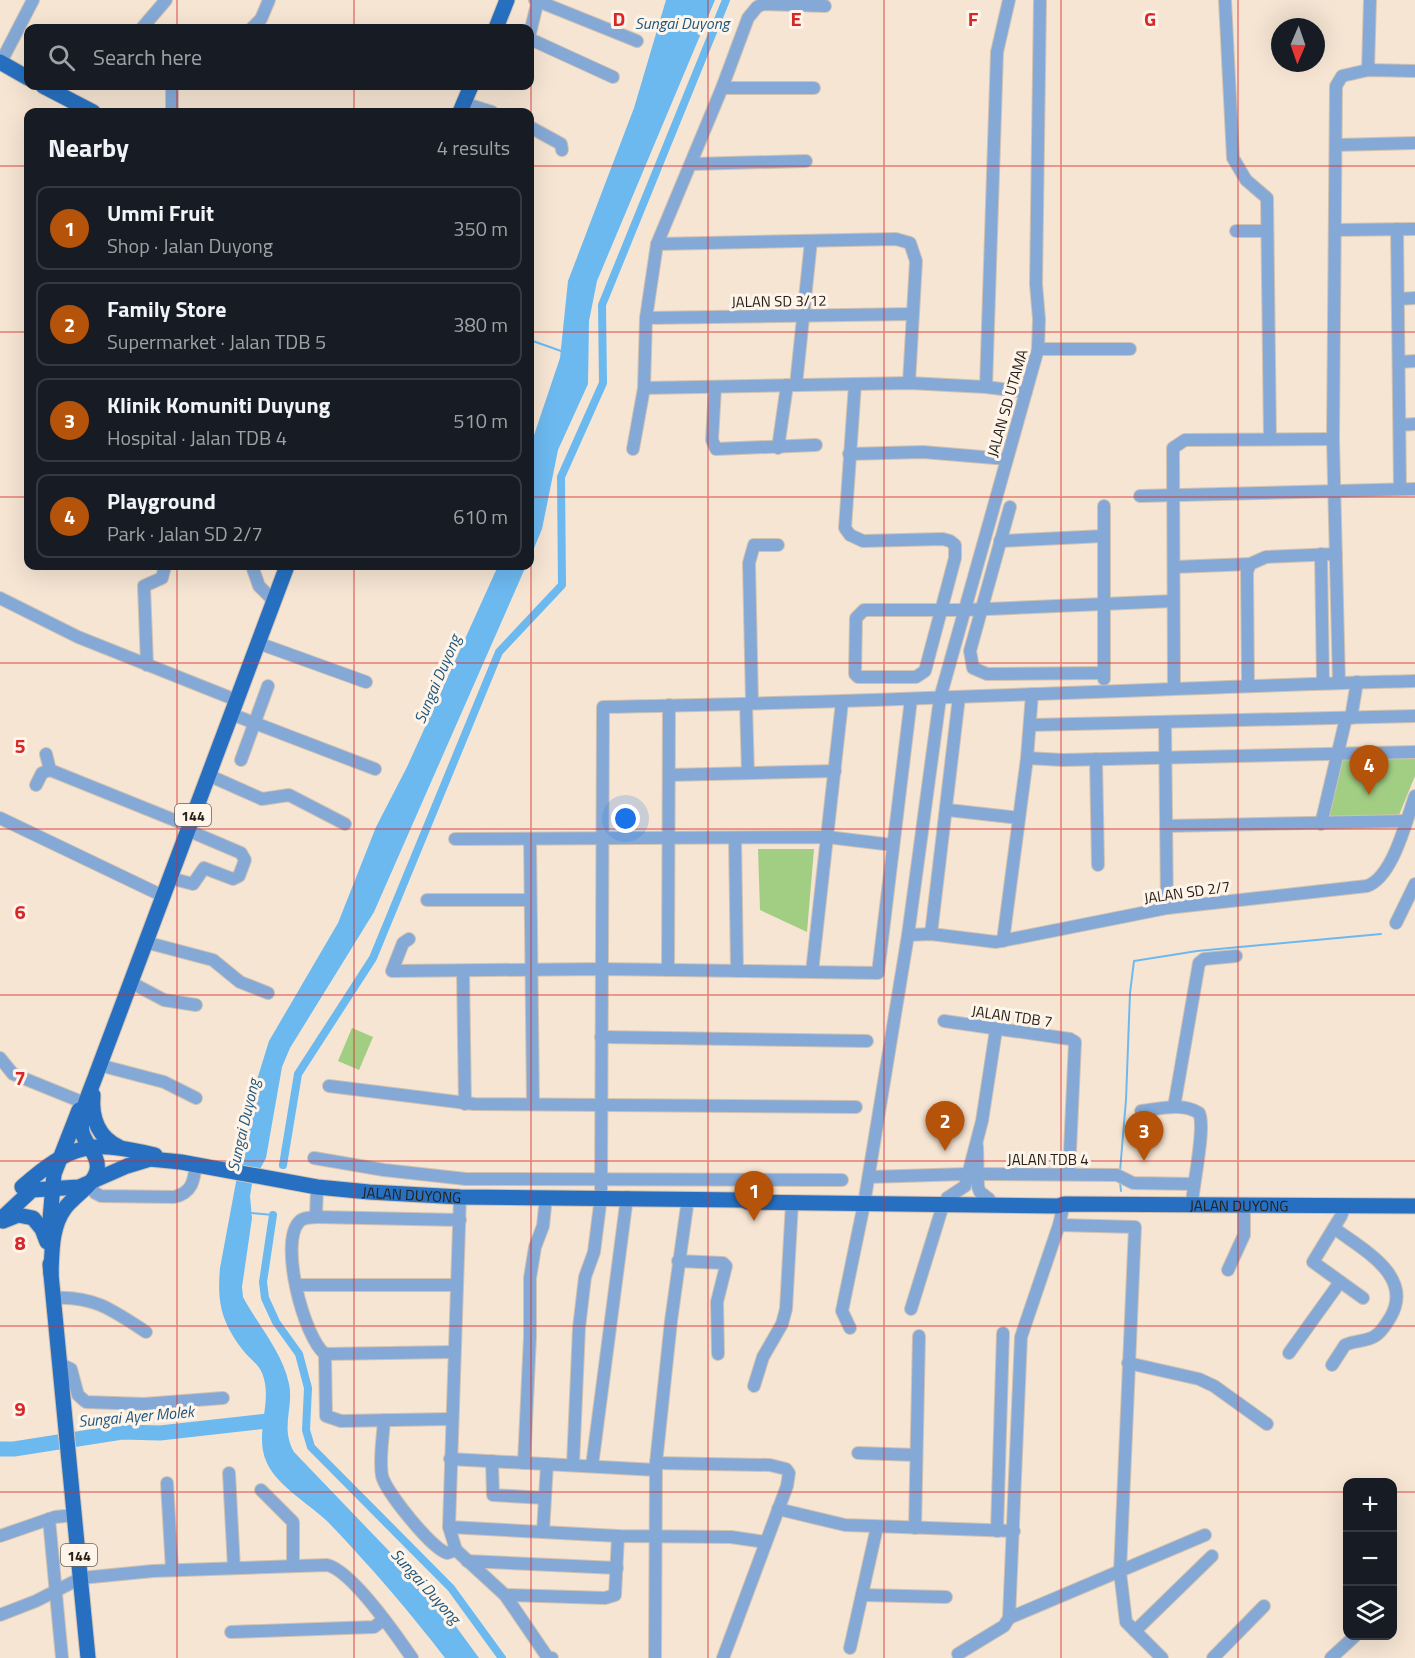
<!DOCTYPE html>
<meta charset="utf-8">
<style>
body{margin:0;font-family:"Titillium Web",sans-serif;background:#20242c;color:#f1f3f6}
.controls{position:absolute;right:18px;bottom:18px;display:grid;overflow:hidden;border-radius:12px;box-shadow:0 6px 24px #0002}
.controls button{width:54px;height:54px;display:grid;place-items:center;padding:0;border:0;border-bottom:2px solid #363941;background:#171b24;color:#f1f3f6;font:30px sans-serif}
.compass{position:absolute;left:1271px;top:18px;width:54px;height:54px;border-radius:50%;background:#171b24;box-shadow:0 6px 24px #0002;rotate:182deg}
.you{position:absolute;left:626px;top:819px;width:21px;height:21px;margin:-15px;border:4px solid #fff;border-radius:50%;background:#1a73e8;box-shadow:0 0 0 9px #1a73e833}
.badge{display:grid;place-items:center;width:39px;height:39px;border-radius:50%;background:#b45309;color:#fff;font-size:20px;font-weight:700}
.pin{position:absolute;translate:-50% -50px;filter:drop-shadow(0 2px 3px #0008)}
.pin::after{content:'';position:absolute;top:32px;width:21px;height:18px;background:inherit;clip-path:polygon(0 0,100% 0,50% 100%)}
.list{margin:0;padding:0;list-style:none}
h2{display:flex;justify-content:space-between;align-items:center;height:78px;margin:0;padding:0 24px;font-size:26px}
h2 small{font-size:20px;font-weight:400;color:#9ea1a6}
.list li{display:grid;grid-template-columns:39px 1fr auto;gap:18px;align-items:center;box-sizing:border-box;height:84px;margin:0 12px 12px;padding:0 12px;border:2px solid #363941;border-radius:12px}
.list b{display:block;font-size:22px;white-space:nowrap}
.list p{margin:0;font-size:20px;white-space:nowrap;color:#9ea1a6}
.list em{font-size:20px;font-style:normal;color:#9ea1a6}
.icon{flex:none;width:33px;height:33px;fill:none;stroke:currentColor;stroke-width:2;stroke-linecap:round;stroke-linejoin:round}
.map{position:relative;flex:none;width:1415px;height:1658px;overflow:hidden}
.search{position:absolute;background:#171b24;box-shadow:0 6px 24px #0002;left:24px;top:24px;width:510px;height:66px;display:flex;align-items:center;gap:15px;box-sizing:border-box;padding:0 21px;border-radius:12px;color:#9ea1a6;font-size:22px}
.panel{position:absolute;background:#171b24;box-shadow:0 6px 24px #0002;left:24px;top:108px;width:510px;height:462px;border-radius:12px}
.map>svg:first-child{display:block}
</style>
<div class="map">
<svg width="1415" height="1658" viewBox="0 0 1415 1658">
<rect width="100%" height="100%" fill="#f6e5d3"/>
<g fill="#a2ce84">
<path d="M1341,757h74v19l-16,39 -72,3z"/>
<path d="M758,849h56l-7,83 -47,-22z"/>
<path d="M352,1028l21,9 -14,33 -21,-9z"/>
</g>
<g fill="#6cb9f0">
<path d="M666,0h49l-118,281 -8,40 -1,63 -30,66 -16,79 -12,29v-111l30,-89 8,-77 66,-173z"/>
<path d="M498,566h28l-152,346 -84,136 -8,19 -16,91 -14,26 -2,12 2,22 -10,69 1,10c15,28 40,56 46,87 5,24 -9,43 5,68l144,150 41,56h-34c-36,-47 -75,-92 -116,-135 -18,-18 -52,-37 -62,-60 -14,-29 7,-62 -5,-90 -4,-10 -14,-15 -20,-24 -21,-28 -25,-47 -22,-81l32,-172 17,-55 69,-118 38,-96 31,-60z"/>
</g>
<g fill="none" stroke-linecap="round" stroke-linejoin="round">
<g stroke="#6cb9f0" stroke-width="2">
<path d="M530,340l31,11"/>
<path d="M1120,1171l6,-71 4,-107 4,-32 63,-10 184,-17"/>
<path d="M1120,1182l1,9"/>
<path d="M252,1213l21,2"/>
</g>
<g stroke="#6cb9f0" stroke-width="8">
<path d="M283,1165l15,-91 75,-116 126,-306 63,-67 -1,-108 42,-94 -1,-78 124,-305"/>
<path d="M273,1215l-10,67 2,16 11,24 23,32 9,34 -2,42 5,17 140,141 51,70"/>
</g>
<path stroke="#6cb9f0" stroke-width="15" d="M0,1449h14l108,-17 38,1 116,-13"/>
<g stroke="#d1c2b2" stroke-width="14">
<g id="minor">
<path d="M535,0l102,41"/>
<path d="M1225,0l8,158 13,22 21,18 3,241"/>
<path d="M142,28l24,-28"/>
<path d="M252,28l9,-9 8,-19"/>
<path d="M530,33l8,-33"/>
<path d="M530,39l83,38"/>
<path d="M1,62l32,-62"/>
<path d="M1368,70l2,-70"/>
<path d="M722,88h92"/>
<path d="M463,103l29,9"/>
<path d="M172,112v-26"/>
<path d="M530,127l31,17 1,6"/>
<path d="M1336,145l79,-2"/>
<path d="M692,164l114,-3"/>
<path d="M1397,229l3,260"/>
<path d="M1335,230l80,-1"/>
<path d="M1236,231h31"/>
<path d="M657,244l239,-5 14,4 6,18 -7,122"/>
<path d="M1398,299l17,-1"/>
<path d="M646,318l266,-4"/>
<path d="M1038,349h92"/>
<path d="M1399,362l16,-1"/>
<path d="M855,384l-10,144 5,7 13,6 80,-2 7,2 5,4v13l-30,113 -9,6h-58l-3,-3 1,-56 8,-8h100l209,-9"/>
<path d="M796,385l15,-144"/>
<path d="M986,387l11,-335 12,-52"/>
<path d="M644,388l265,-5 77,4 40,5"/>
<path d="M715,388l-3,52 4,9 100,-4"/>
<path d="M1400,425l15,-1"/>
<path d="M778,448l9,-63"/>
<path d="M633,449l11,-61 2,-70 11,-74 65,-156 26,-70 9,-11 6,-3 62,2"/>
<path d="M849,454l74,-2 84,7"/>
<path d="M1140,496l275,-7"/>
<path d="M1104,506v173"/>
<path d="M1010,507l-40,144 3,17 14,6 117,-1"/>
<path d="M1000,541l104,-5"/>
<path d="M1321,554l2,129"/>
<path d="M252,566l7,20 15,15"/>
<path d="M1174,567l76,-3"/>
<path d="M0,598l78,39 158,63"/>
<path d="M258,643l108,39"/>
<path d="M147,665l-3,-79 18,-8 3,-12"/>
<path d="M1339,683l-6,-244 3,-353 6,-10 26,-6 47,1"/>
<path d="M1248,685l-1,-113 3,-8 16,-7 70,-3"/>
<path d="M1174,688l-1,-240 12,-8 148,-1"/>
<path d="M752,703l-3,-140 5,-18h24"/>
<path d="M746,704l2,69"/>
<path d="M231,714l144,55"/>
<path d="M1351,718l6,-36"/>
<path d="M1165,723l2,185"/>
<path d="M1031,725l384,-9"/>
<path d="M46,754l4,16 139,56"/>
<path d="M1027,758l36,2 352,-8"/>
<path d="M1096,759l2,106"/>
<path d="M241,760l27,-74"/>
<path d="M208,775l54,24 27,-4 56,29"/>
<path d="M669,775l166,-4"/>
<path d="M36,785l6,-12 8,-3"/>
<path d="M948,810l71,8"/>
<path d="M0,818l163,78"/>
<path d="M1321,824l25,-106"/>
<path d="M1166,826l240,-5"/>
<path d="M735,838l2,133"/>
<path d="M455,839l372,-2 66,8"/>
<path d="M530,839l3,265"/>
<path d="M170,878l23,6 11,-16 29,11 6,-3 6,-16 -4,-7 -54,-23"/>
<path d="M427,900h103"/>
<path d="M1396,923l19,-39"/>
<path d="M931,934l28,-237"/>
<path d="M908,935l23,-1 65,8 171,-34 200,-22c26,-9 39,-65 48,-90"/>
<path d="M409,939l-6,4 -11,28 209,-2 277,4 33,-274"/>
<path d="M1003,941l24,-183 5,-64"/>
<path d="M145,942l68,18 27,22 28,11"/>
<path d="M668,970l1,-265"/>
<path d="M463,971l2,133"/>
<path d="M812,972l30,-270"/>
<path d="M130,982l34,18 32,5"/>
<path d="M944,1021l126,18 5,3 -6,131"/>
<path d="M601,1037l266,4"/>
<path d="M0,1058l13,16 69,28"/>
<path d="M99,1065l65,17 32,16"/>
<path d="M329,1086l145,18 382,3"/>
<path d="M1174,1107l25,-144 5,-4 32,-3"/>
<path d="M1141,1111c18,-2 41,-9 58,2 7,14 -6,71 -7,91"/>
<path d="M977,1146l1,41 2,5 9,7"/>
<path d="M314,1158l70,12 82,9 376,1"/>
<path d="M979,1174l138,1 16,8 60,1"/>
<path d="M869,1177l97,-3"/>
<path d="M89,1183l6,10 6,3 73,1c18,-4 20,-16 22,-33"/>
<path d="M317,1187l-1,30c-6,1 -13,0 -17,5 -20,21 5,116 26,132l1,62 15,5 110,-2"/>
<path d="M460,1197l-11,330 7,23 49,45 43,63h4"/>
<path d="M947,1198l18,-12 17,-65 14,-91"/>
<path d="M1345,1205l-4,11 -28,46 50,36"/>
<path d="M316,1217l144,3"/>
<path d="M1059,1225l76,2 -15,345 6,50 36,36"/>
<path d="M678,1261l45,2 3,3 -9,36 1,52"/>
<path d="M1228,1270l16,-35v-30"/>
<path d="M297,1285h160"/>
<path d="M53,1298c40,-3 61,13 93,34"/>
<path d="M911,1309l32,-104"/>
<path d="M850,1328l-8,-17 22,-107 44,-269 32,-237 98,-349 1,-30 -3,-35 4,-284"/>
<path d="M1289,1353l51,-71"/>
<path d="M325,1354l128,-2"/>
<path d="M1128,1363l71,16 15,7 53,38"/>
<path d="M60,1364l11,5 7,26 8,7 58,2 79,-6"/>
<path d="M1332,1365l13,-20c10,-5 21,-3 30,-9 7,-4 11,-12 15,-18 25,-42 -27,-68 -56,-90"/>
<path d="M754,1386l9,-29 19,-33 4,-15 6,-106"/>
<path d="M384,1420c-1,18 -5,39 -2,56 4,16 50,73 65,77l9,-3"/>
<path d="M858,1453l58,2"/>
<path d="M450,1459l206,11"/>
<path d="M492,1461l1,34 52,3"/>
<path d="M524,1463l6,-126v-59l5,-31 8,-21 3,-29"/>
<path d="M656,1463l114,2 16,4 3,4 -2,13 -64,172"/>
<path d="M573,1465l6,-137 6,-51 9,-25 7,-55 2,-490c271,-4 541,-19 812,-26"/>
<path d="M592,1466l35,-269"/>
<path d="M229,1473l5,95"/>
<path d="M167,1483l5,87"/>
<path d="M261,1490l32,32v43"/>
<path d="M778,1509l67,16 169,6"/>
<path d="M49,1519l13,139"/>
<path d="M449,1527l169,9 113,1 34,5"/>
<path d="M915,1528l4,-192"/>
<path d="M997,1531l6,-198"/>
<path d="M543,1532l4,-68"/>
<path d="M0,1536l55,-19 20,-2"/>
<path d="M467,1561l150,7"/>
<path d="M505,1595l100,3 10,-3 3,-59"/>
<path d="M862,1595l84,2"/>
<path d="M0,1615l36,-14 45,-23 72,-7 174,-6c24,5 70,71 85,93"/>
<path d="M1009,1618l196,-83"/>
<path d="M1135,1631l77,-75"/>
<path d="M231,1632l143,-5 9,-7"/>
<path d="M850,1648l27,-121"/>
<path d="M958,1654l46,-28 5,-8 12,-281 38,-112 5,-21"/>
<path d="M655,1658l1,-195 15,-142 17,-122"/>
<path d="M1213,1658l51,-52"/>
<path d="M1331,1658l24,-22"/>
</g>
</g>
<g stroke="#d1c2b2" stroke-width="17">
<g id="major">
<path d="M496,28l11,-28"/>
<path d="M0,62l28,16"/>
<path d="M43,86l50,26"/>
<path d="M460,112l11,-26"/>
<path d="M93,1095c-2,23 5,42 26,52"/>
<path d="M22,1187c50,-44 69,-47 133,-32"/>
<path id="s1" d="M0,1220l32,-30 47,-3 48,-21 23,-7 31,3 136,25 52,5 91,5 283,3 5,2 310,4 6,-2 351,2"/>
<path d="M3,1221l15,-6 15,3 9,11 5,13"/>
<path d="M49,1231l5,-57 25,-64"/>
<path d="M50,1264l38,394"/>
<path d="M51,1274c1,-22 0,-47 14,-66 9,-12 29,-23 32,-38 3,-14 -12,-25 -15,-38 -3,-19 8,-40 14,-57l191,-509"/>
</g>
</g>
<use href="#minor" stroke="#85a9d6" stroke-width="12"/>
<use href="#major" stroke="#2770c1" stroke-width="15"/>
</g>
<path fill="none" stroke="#d62828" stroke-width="1.5" stroke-opacity="0.55" d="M177,0v28M354,0v28M531,0v1658M708,0v1658M884,0v1658M1061,0v1658M1238,0v1658M177,86v26M354,86v26M0,166h28M530,166h885M0,332h28M530,332h885M0,497h28M530,497h885M177,566v1092M354,566v1092M0,663h1415M0,829h1415M0,995h1415M0,1161h1415M0,1326h1415M0,1492h1348M1392,1492h23"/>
<g text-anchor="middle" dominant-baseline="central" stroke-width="6" stroke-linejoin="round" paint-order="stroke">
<g fill="#fef4e9" stroke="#676057" stroke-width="1.5">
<rect x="175" y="804" width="36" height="22" rx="4.5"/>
<rect x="61" y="1544" width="36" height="22" rx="4.5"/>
</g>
<g font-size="14" font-weight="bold" fill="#262019">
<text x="193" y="815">144</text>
<text x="79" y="1555">144</text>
</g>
<g font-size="15" fill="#262019" stroke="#fef4e9">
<text transform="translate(779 301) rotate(-1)">JALAN SD 3/12</text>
<text transform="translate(1007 403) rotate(-74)">JALAN SD UTAMA</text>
<text transform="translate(1187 892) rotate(-8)">JALAN SD 2/7</text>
<text transform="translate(1012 1016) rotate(8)">JALAN TDB 7</text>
<text x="1048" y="1159">JALAN TDB 4</text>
<text stroke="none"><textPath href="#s1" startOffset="432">JALAN DUYONG</textPath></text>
<text stroke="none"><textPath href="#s1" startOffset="1260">JALAN DUYONG</textPath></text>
</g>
<g font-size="16" font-style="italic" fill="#1e567c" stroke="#fef4e9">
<text x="682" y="23">Sungai Duyong</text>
<text transform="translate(437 679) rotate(-67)">Sungai Duyong</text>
<text transform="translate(243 1125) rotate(-77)">Sungai Duyong</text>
<text transform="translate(136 1416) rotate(-5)">Sungai Ayer Molek</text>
<text transform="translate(426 1586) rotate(48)">Sungai Duyong</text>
</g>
</g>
<g font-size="20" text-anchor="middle" font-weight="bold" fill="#d62828" stroke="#fef4e9" stroke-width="6" stroke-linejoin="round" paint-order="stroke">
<text x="619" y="26">D</text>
<text x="796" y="26">E</text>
<text x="973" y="26">F</text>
<text x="1150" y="26">G</text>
<text x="20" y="753">5</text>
<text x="20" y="919">6</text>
<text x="20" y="1085">7</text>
<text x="20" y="1250">8</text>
<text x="20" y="1416">9</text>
</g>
</svg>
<div class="controls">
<button>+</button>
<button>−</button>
<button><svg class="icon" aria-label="layers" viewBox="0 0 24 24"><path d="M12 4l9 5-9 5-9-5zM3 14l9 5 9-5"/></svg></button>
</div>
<svg class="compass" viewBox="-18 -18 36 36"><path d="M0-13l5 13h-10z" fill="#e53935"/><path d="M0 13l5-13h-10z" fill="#9ea1a6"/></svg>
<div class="you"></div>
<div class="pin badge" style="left:754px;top:1221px">1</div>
<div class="pin badge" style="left:945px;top:1151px">2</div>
<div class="pin badge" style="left:1144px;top:1161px">3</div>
<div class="pin badge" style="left:1369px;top:795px">4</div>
<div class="search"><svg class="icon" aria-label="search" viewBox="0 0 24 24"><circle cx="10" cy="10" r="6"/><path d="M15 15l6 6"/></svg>Search here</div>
<section class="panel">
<h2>Nearby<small>4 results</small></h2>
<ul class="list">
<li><span class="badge">1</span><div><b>Ummi Fruit</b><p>Shop · Jalan Duyong</p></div><em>350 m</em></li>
<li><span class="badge">2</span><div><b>Family Store</b><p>Supermarket · Jalan TDB 5</p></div><em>380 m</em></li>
<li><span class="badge">3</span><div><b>Klinik Komuniti Duyung</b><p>Hospital · Jalan TDB 4</p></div><em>510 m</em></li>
<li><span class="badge">4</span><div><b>Playground</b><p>Park · Jalan SD 2/7</p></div><em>610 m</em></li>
</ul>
</section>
</div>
